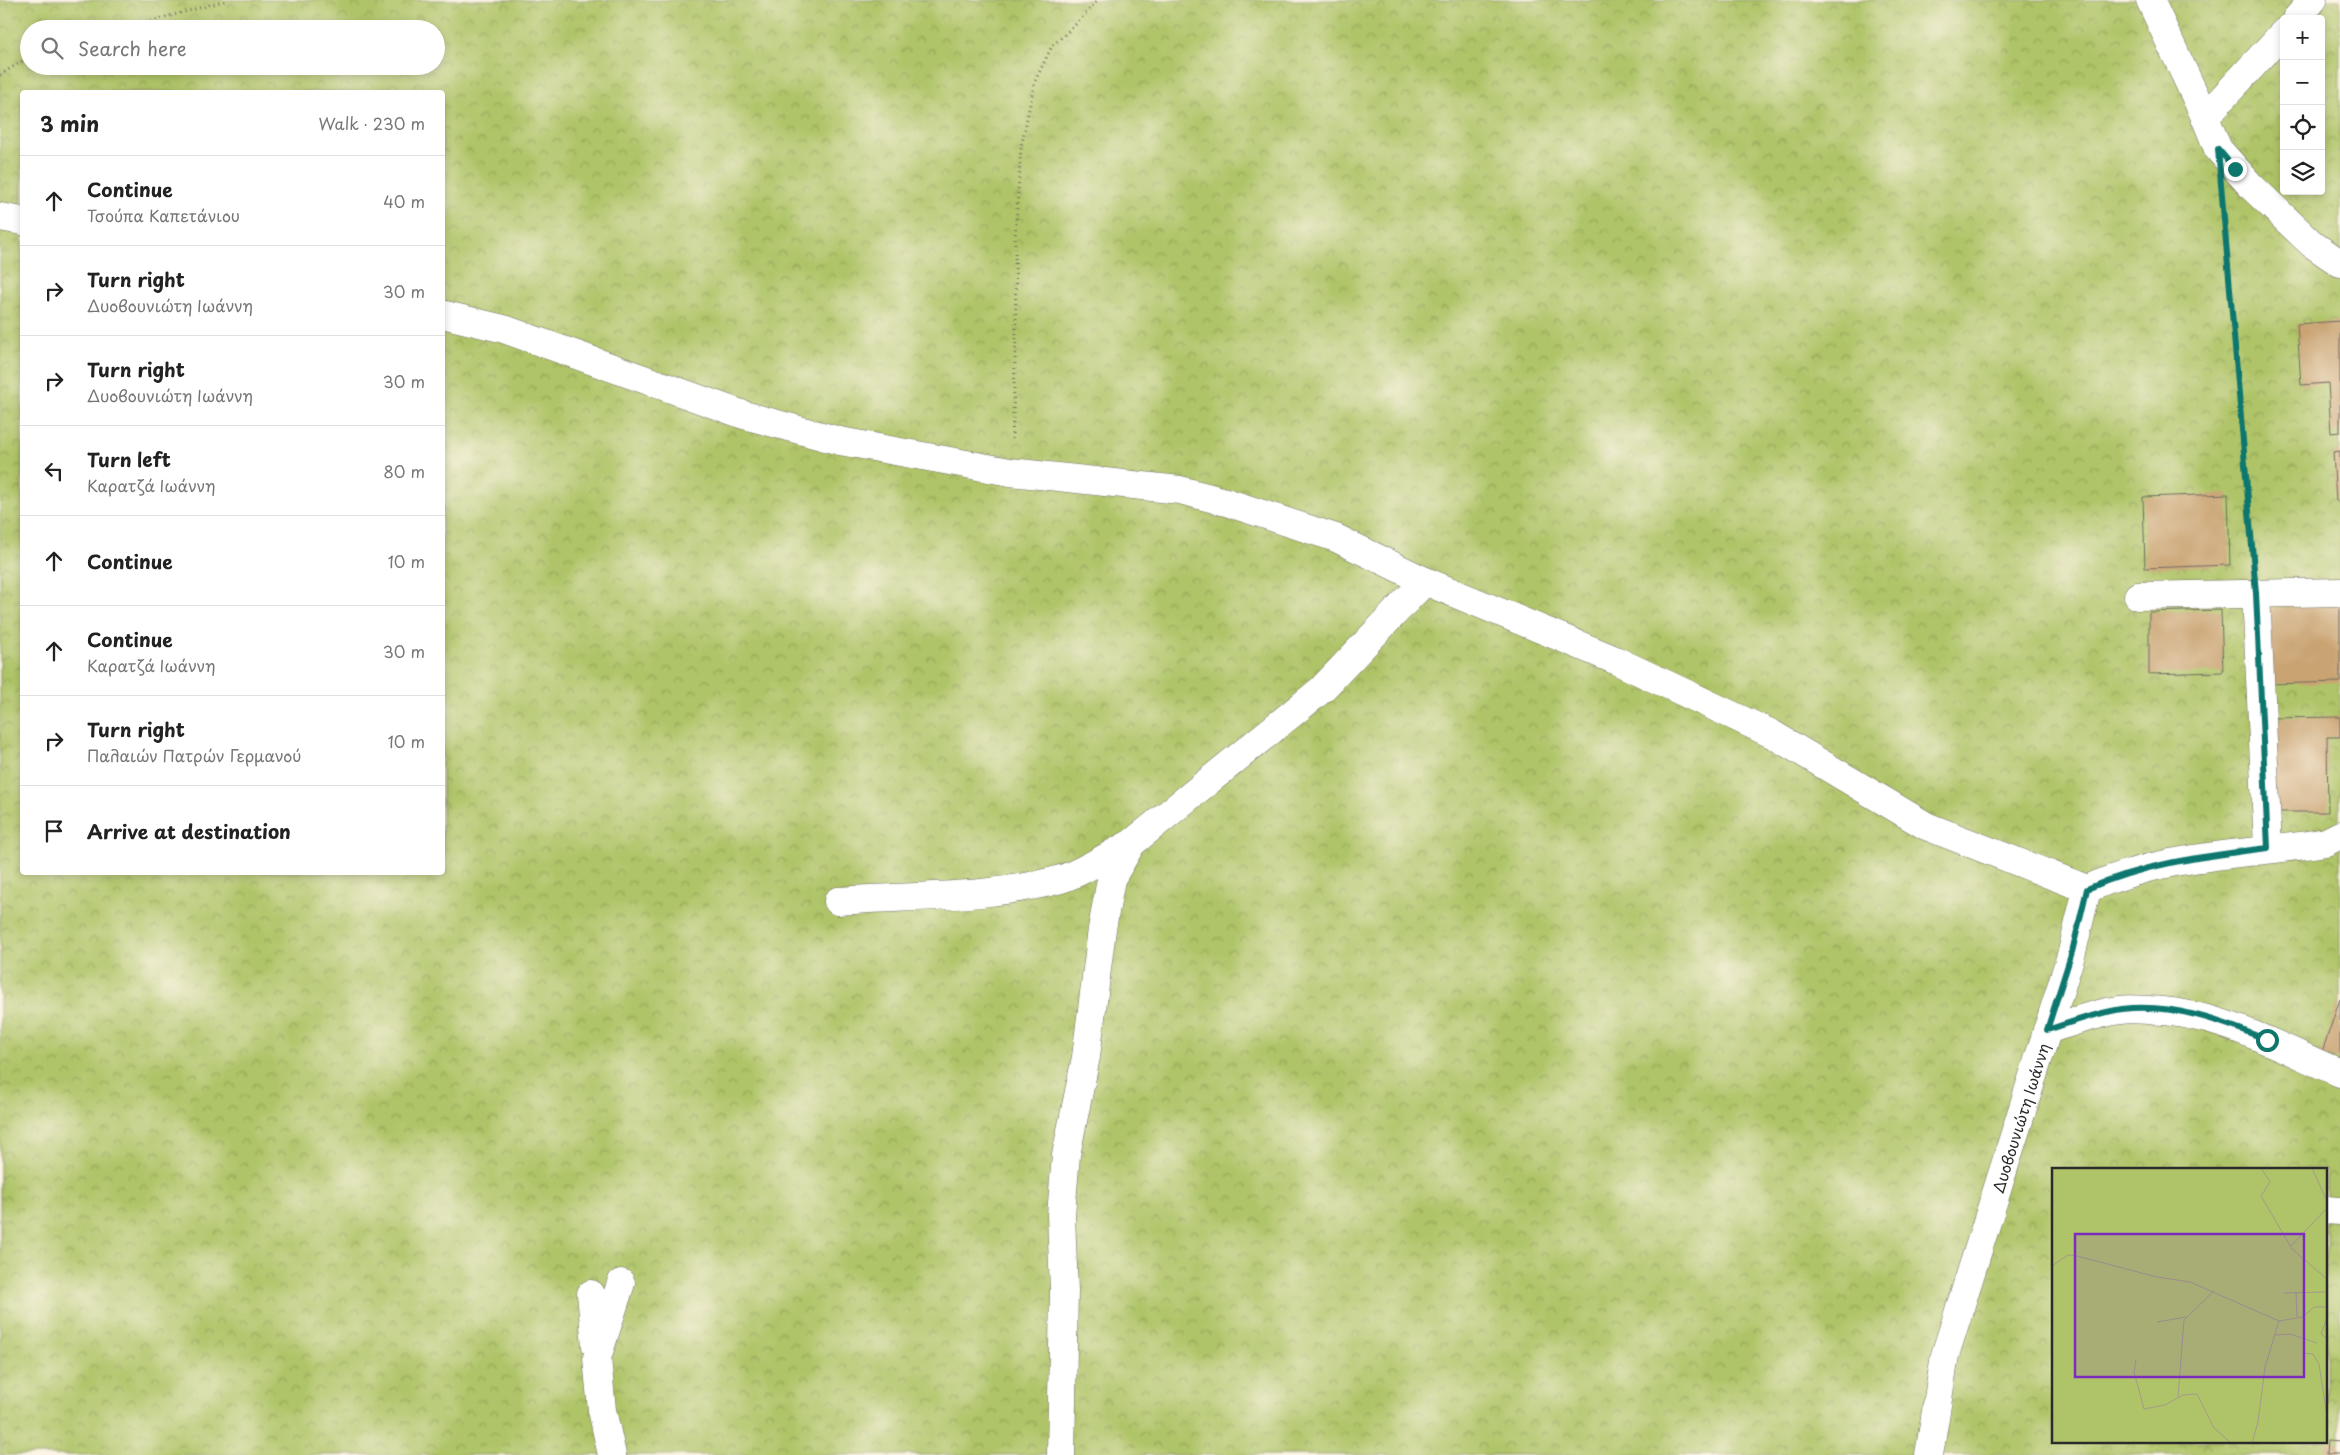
<!DOCTYPE html>
<meta charset="utf-8">
<style>
body{margin:0;font-family:"Playpen Sans",sans-serif;background:#f6f6f6;color:#222}
.controls{position:absolute;right:15px;top:15px;display:grid;overflow:hidden;border-radius:5px;box-shadow:0 2px 8px #0003}
.controls button{width:45px;height:45px;display:grid;place-items:center;padding:0;border:0;border-bottom:1px solid #e0e0e0;background:#fff;color:#222;font:25px sans-serif}
.stop{position:absolute;width:15px;height:15px;margin:-11px;border:4px solid #0f766e;border-radius:50%;background:#fff}
.stop.end{background:#0f766e;border-color:#fff;box-shadow:0 1px 5px #0008}
.list{margin:0;padding:0;list-style:none}
h2{display:flex;justify-content:space-between;align-items:center;height:65px;margin:0;padding:0 20px;font-size:21px}
h2 small{font-size:16px;font-weight:400;color:#767676}
.list li{display:grid;grid-template-columns:32px 1fr auto;gap:15px;align-items:center;box-sizing:border-box;height:90px;padding:0 20px;border-top:1px solid #e0e0e0}
.list b{display:block;font-size:19px;white-space:nowrap}
.list p{margin:0;font-size:16px;white-space:nowrap;color:#767676}
.list em{font-size:16px;font-style:normal;color:#767676}
.icon{flex:none;width:28px;height:28px;fill:none;stroke:currentColor;stroke-width:2;stroke-linecap:round;stroke-linejoin:round}
.map{position:relative;flex:none;width:2340px;height:1455px;overflow:hidden}
.search{position:absolute;background:#fff;box-shadow:0 2px 8px #0003;left:20px;top:20px;width:425px;height:55px;display:flex;align-items:center;gap:12px;box-sizing:border-box;padding:0 18px;border-radius:28px;color:#767676;font-size:19px}
.panel{position:absolute;background:#fff;box-shadow:0 2px 8px #0003;left:20px;top:90px;width:425px;height:785px;border-radius:5px}
.map>svg:first-child{display:block}
</style>
<div class="map">
<svg width="2340" height="1455" viewBox="0 0 2340 1455">
<defs>
<pattern id="park-crowns" width="20" height="18" patternUnits="userSpaceOnUse" patternTransform="scale(1.25)"><rect width="20" height="18" fill="#afc468"/><path d="M2 6a3 3 0 1 1 6 0M12 15a3 3 0 1 1 6 0" fill="none" stroke="#8f9f56"/></pattern>
</defs>
<rect width="100%" height="100%" fill="#fcf5e5"/>
<filter id="ink" filterUnits="userSpaceOnUse"><feTurbulence type="fractalNoise" baseFrequency=".02" numOctaves="2"/><feDisplacementMap in="SourceGraphic" scale="10" xChannelSelector="R" yChannelSelector="G"/><feConvolveMatrix kernelMatrix="1 2 1 2 8 2 1 2 1" color-interpolation-filters="sRGB"/></filter>
<filter id="wash" filterUnits="userSpaceOnUse"><feTurbulence type="fractalNoise" baseFrequency=".0096" numOctaves="4" result="noise"/><feDisplacementMap in="SourceGraphic" scale="20" xChannelSelector="R" yChannelSelector="G"/><feGaussianBlur stdDeviation="1.12" result="paint"/><feColorMatrix in="noise" values="0 0 0 0 0 0 0 0 0 0 0 0 0 0 0 0 0 1.4 0 .05"/><feComposite in="paint" operator="in"/></filter>
<g filter="url(#wash)">
<rect width="100%" height="100%" fill="#f3e5c9"/>
<path fill="url(#park-crowns)" stroke="#6d784a" fill-rule="evenodd" d="M0,0h2340v1455h-2340zM2284,19h37v172h-37zM29,29h407v37h-407zM22,92h420v780h-420zM2054,1169h272v272h-272z"/>
<g id="blocks">
<g fill="#c9a372">
<path d="M2340,321v111l-9,1 -3,-50 -27,2 -4,-61z"/>
<path d="M2340,451v50h-4l-3,-49z"/>
<path d="M2228,494l2,71 -85,3 -2,-71z"/>
<path d="M2340,605v77l-70,2 -2,-77z"/>
<path d="M2221,610l2,62 -74,2v-62z"/>
<path d="M2340,717v20h-13l1,75h-56l-2,-94z"/>
<path d="M2340,999v62l-19,-6z"/>
<path d="M2327,1441l13,1v13h-14z"/>
</g>
</g>
</g>
<g filter="url(#ink)">
<use href="#blocks" fill-opacity="0" stroke="#716c62" stroke-width="1"/>
<g fill="none" stroke-linecap="round" stroke-linejoin="round">
<g stroke="#716c62" stroke-width="29">
<g id="street">
<path d="M2150,0l55,117"/>
<path d="M0,217l22,4"/>
<path d="M442,314l62,15 240,86 96,26 170,31 170,18 46,12 110,36 89,43 190,79 157,74 154,92 161,63"/>
<path d="M2256,593l12,255"/>
<path d="M2138,596l202,-4"/>
<path d="M2087,889c80,-36 155,-33 239,-47l14,-7"/>
<path d="M838,901c74,-6 151,-2 223,-22 21,-6 51,-26 71,-36"/>
<path d="M2047,1030c25,-8 49,-17 74,-20 9,-2 18,0 27,0 70,2 129,36 192,63"/>
<path d="M2326,1210l14,1"/>
<path d="M591,1294l5,52"/>
<path d="M612,1455l-10,-45 -5,-52 24,-75"/>
<path d="M1061,1455l3,-164 -3,-76 5,-60 20,-98 16,-128 9,-50 21,-36 189,-153 104,-109"/>
<path id="s1" d="M1929,1455l16,-100 127,-403 15,-63"/>
</g>
</g>
<g stroke="#716c62" stroke-width="29">
<g id="secondary">
<path d="M2296,19l17,-19"/>
<path d="M2284,32l-79,85 13,32 34,38 60,57 28,19"/>
</g>
</g>
<g stroke="#716c62" stroke-width="3" stroke-dasharray="1 4" stroke-linecap="butt">
<path d="M122,29l106,-29"/>
<path d="M0,75l29,-18"/>
<path d="M2223,205l30,355"/>
<path d="M1012,439l4,-102 -1,-98 6,-92 14,-66 17,-35 24,-22 22,-24"/>
</g>
<use href="#street" stroke="#fff" stroke-width="28"/>
<use href="#secondary" stroke="#fff" stroke-width="28"/>
</g>
</g>
<g fill="none" stroke-linecap="round" stroke-linejoin="round" filter="url(#ink)">
<path stroke="#0f766e" stroke-width="6" d="M2235,169l-17,-20 38,444 12,255c-62,8 -123,15 -181,41l-15,63 -25,78c25,-8 49,-17 75,-21 50,-6 100,12 145,31"/>
</g>
<g text-anchor="middle" dominant-baseline="central" stroke-width="4" stroke-linejoin="round" paint-order="stroke">
<g font-size="15" fill="#2b2b2b" stroke="#fcf5e5">
<text stroke="none"><textPath href="#s1" startOffset="350">Δυοβουνιώτη Ιωάννη</textPath></text>
</g>
</g>
<g transform="translate(2052 1168)">
<rect width="275" height="275" fill="#f3e5c9"/>
<path d="M0,0h275v275h-275z" fill="#afc468"/>
<path fill="none" stroke="#a39b8a" stroke-width="1" d="M209,0l9,14 -9,14 31,53 35,30M260,0l15,33M239,78l36,-38M0,98l16,-11 9,1 80,21 33,5 89,39M244,124l1,25M232,125l43,-1M275,150l-6,16 6,4M227,153l24,-4 11,-10h13M105,154l29,-5M223,167l15,-1 27,9M250,185l11,1 6,10 8,52M84,192l-2,12 10,37 21,-4 18,-10 14,-1 17,34 17,15M126,229l6,-77 30,-29M200,275l6,-21 7,-55 14,-46"/>
<path fill="#7b2cbf" fill-opacity="0.15" stroke="#7b2cbf" stroke-width="2.5" d="M23,66h229v143h-229z"/>
<rect width="275" height="275" fill="none" stroke="#2b2b2b" stroke-width="2.5"/>
</g>
</svg>
<div class="controls">
<button>+</button>
<button>−</button>
<button><svg class="icon" aria-label="locate" viewBox="0 0 24 24"><circle cx="12" cy="12" r="6"/><path d="M12 2v4M12 18v4M2 12h4M18 12h4"/></svg></button>
<button><svg class="icon" aria-label="layers" viewBox="0 0 24 24"><path d="M12 4l9 5-9 5-9-5zM3 14l9 5 9-5"/></svg></button>
</div>
<div class="stop" style="left:2267px;top:1040px"></div>
<div class="stop end" style="left:2235px;top:169px"></div>
<div class="search"><svg class="icon" aria-label="search" viewBox="0 0 24 24"><circle cx="10" cy="10" r="6"/><path d="M15 15l6 6"/></svg>Search here</div>
<section class="panel">
<h2>3 min<small>Walk · 230 m</small></h2>
<ul class="list">
<li><svg class="icon" aria-label="ahead" viewBox="0 0 24 24"><path d="M12 20V5M6 11l6-6 6 6"/></svg><div><b>Continue</b><p>Τσούπα Καπετάνιου</p></div><em>40 m</em></li>
<li><svg class="icon" aria-label="right" viewBox="0 0 24 24"><path d="M7 20v-9h11M14 6l5 5-5 5"/></svg><div><b>Turn right</b><p>Δυοβουνιώτη Ιωάννη</p></div><em>30 m</em></li>
<li><svg class="icon" aria-label="right" viewBox="0 0 24 24"><path d="M7 20v-9h11M14 6l5 5-5 5"/></svg><div><b>Turn right</b><p>Δυοβουνιώτη Ιωάννη</p></div><em>30 m</em></li>
<li><svg class="icon" aria-label="left" viewBox="0 0 24 24"><path d="M17 20v-9H6M10 6l-5 5 5 5"/></svg><div><b>Turn left</b><p>Καρατζά Ιωάννη</p></div><em>80 m</em></li>
<li><svg class="icon" aria-label="ahead" viewBox="0 0 24 24"><path d="M12 20V5M6 11l6-6 6 6"/></svg><div><b>Continue</b></div><em>10 m</em></li>
<li><svg class="icon" aria-label="ahead" viewBox="0 0 24 24"><path d="M12 20V5M6 11l6-6 6 6"/></svg><div><b>Continue</b><p>Καρατζά Ιωάννη</p></div><em>30 m</em></li>
<li><svg class="icon" aria-label="right" viewBox="0 0 24 24"><path d="M7 20v-9h11M14 6l5 5-5 5"/></svg><div><b>Turn right</b><p>Παλαιών Πατρών Γερμανού</p></div><em>10 m</em></li>
<li><svg class="icon" aria-label="arrive" viewBox="0 0 24 24"><path d="M6 21V4h12l-3 4 3 4H6"/></svg><div><b>Arrive at destination</b></div></li>
</ul>
</section>
</div>
